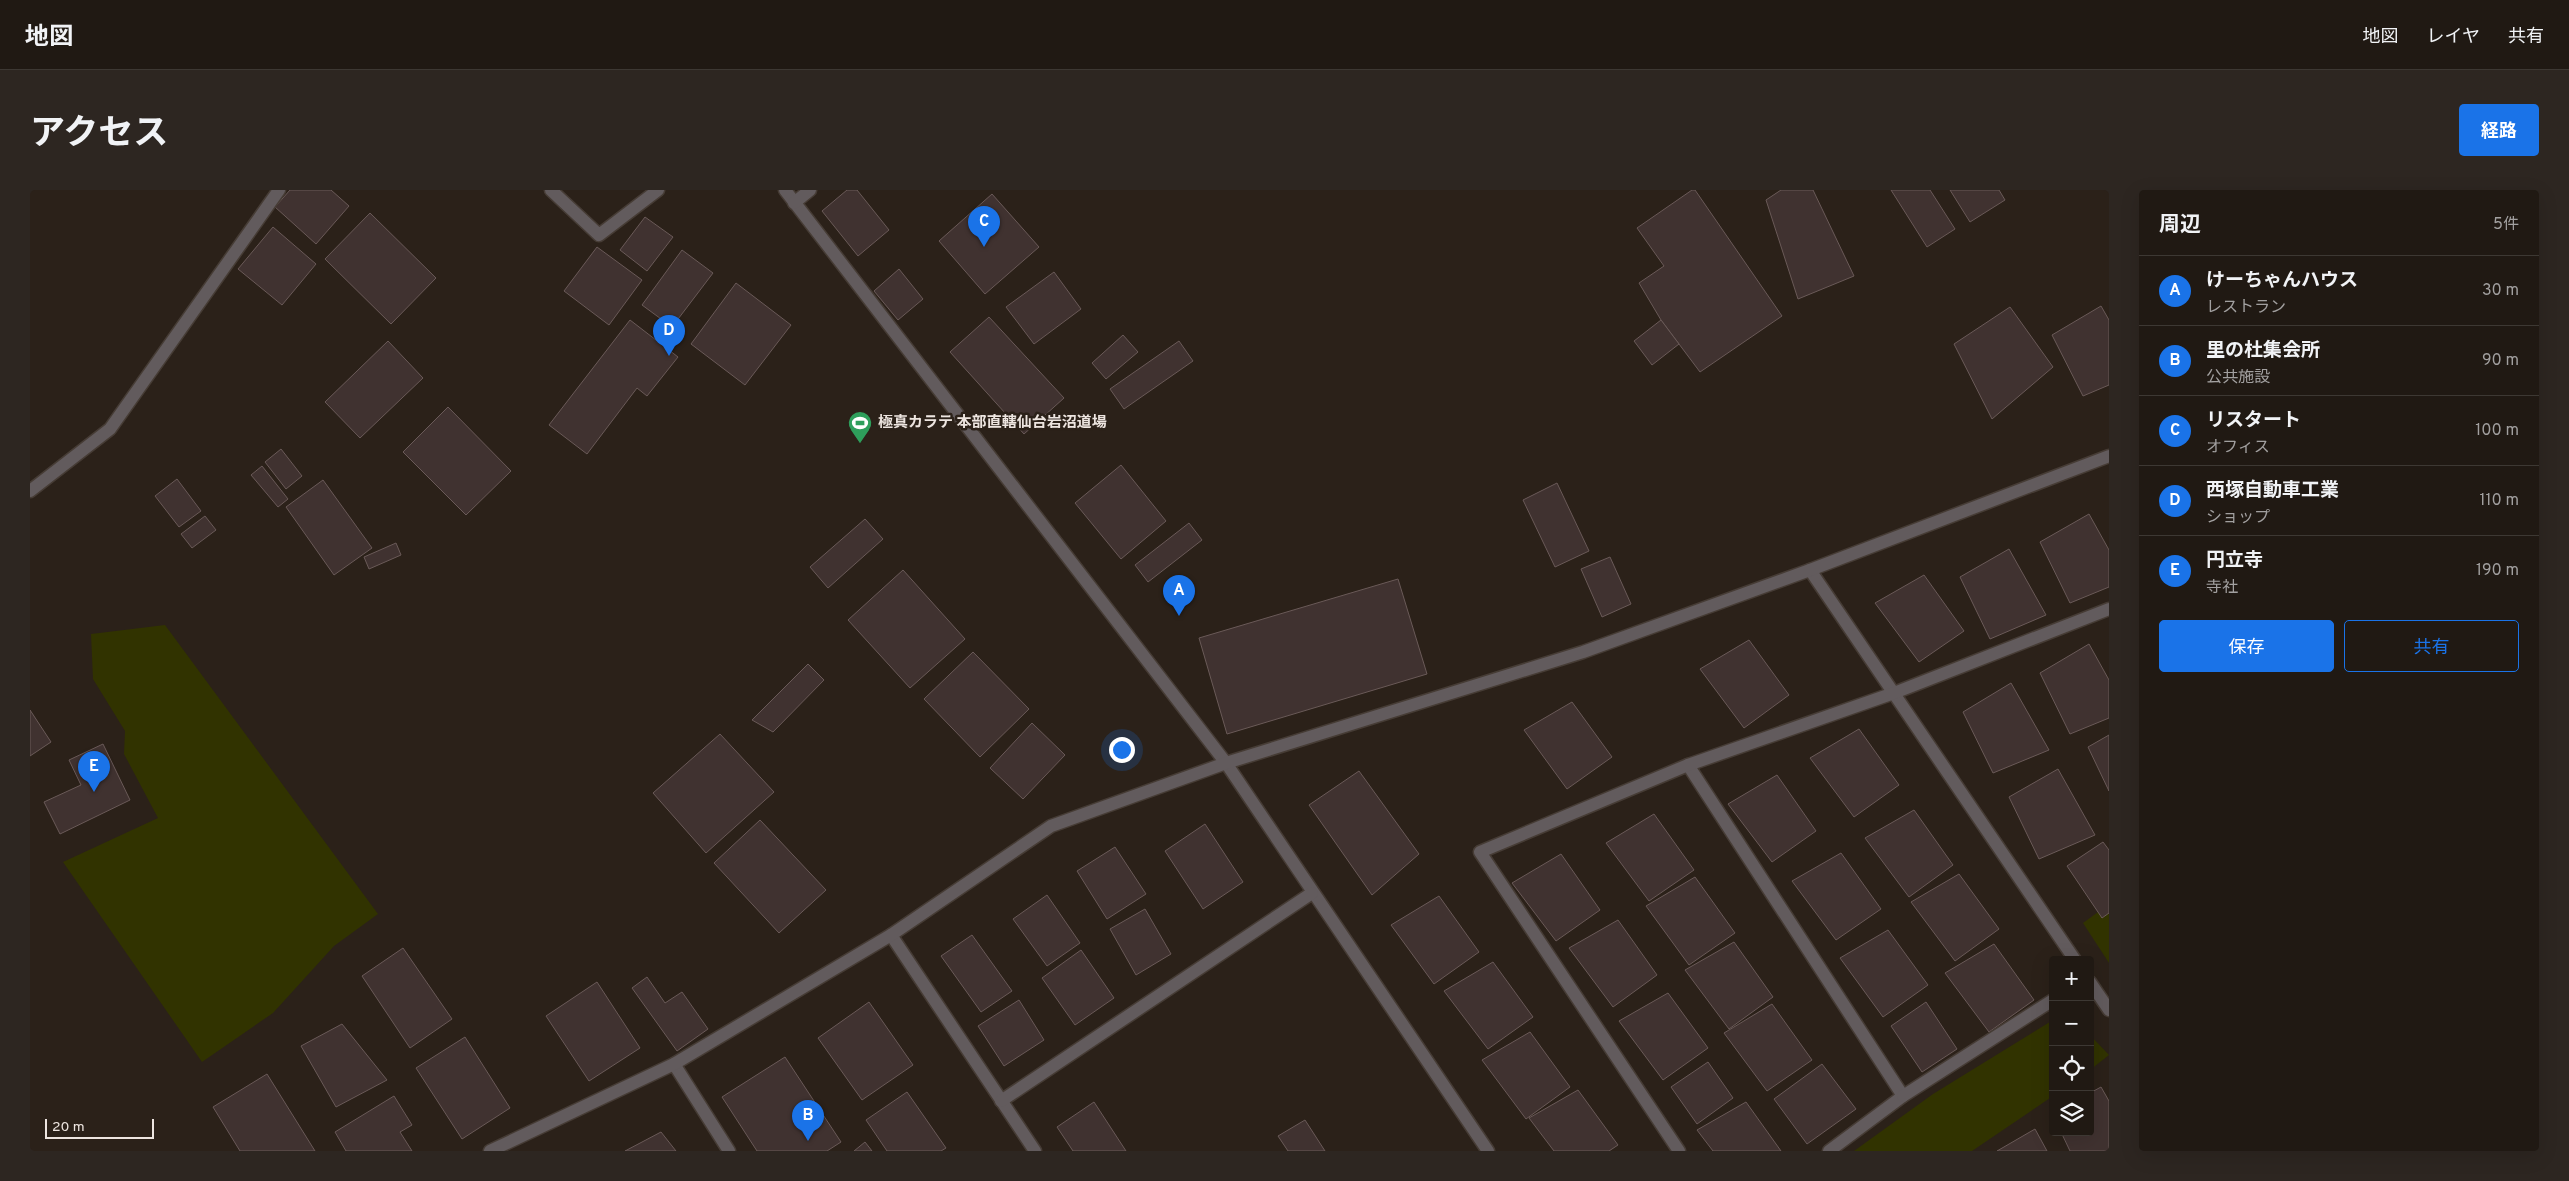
<!DOCTYPE html>
<html lang="ja">
<meta charset="utf-8">
<style>
body{margin:0;font-family:Overpass,"Noto Sans JP",sans-serif;background:#2d2621;color:#f1f3f6}
.controls{position:absolute;right:15px;bottom:15px;display:grid;overflow:hidden;border-radius:5px;box-shadow:0 5px 20px #0002}
.controls button{width:45px;height:45px;display:grid;place-items:center;padding:0;border:0;border-bottom:1px solid #3d3833;background:#201913;color:#f1f3f6;font:25px sans-serif}
.scale{position:absolute;left:15px;bottom:12px;width:109px;box-sizing:border-box;padding-left:5px;border:2px solid #ede5e0;border-top:0;font-size:14px;line-height:18px;white-space:nowrap;color:#ede5e0;-webkit-text-stroke:4px #2b2119;paint-order:stroke}
.you{position:absolute;left:1091px;top:559px;width:18px;height:18px;margin:-12px;border:4px solid #fff;border-radius:50%;background:#1a73e8;box-shadow:0 0 0 8px #1a73e833}
.badge{display:grid;place-items:center;width:32px;height:32px;border-radius:50%;background:#1a73e8;color:#fff;font-size:16px;font-weight:700}
.pin{position:absolute;translate:-50% -41px;filter:drop-shadow(0 1px 2px #0008)}
.pin::after{content:'';position:absolute;top:26px;width:18px;height:15px;background:inherit;clip-path:polygon(0 0,100% 0,50% 100%)}
.list{margin:0;padding:0;list-style:none}
h2{display:flex;justify-content:space-between;align-items:center;height:65px;margin:0;padding:0 20px;font-size:21px}
h2 small{font-size:16px;font-weight:400;color:#a2a0a0}
.list li{display:grid;grid-template-columns:32px 1fr auto;gap:15px;align-items:center;box-sizing:border-box;height:70px;padding:0 20px;border-top:1px solid #3d3833}
.list b{display:block;font-size:19px;white-space:nowrap}
.list p{margin:0;font-size:16px;white-space:nowrap;color:#a2a0a0}
.list em{font-size:16px;font-style:normal;color:#a2a0a0}
.actions{display:flex;gap:10px;padding:15px 20px}
.actions a{flex:1;padding:11px 0;border:1px solid #1a73e8;border-radius:5px;text-align:center;font-size:18px;color:#1a73e8}
.actions .main{background:#1a73e8;color:#fff}
.icon{flex:none;width:28px;height:28px;fill:none;stroke:currentColor;stroke-width:2;stroke-linecap:round;stroke-linejoin:round}
.map{position:relative;flex:none;width:2079px;height:961px;overflow:hidden;border-radius:5px}
header{display:flex;align-items:center;gap:30px;box-sizing:border-box;height:70px;padding:0 25px;background:#201913;border-bottom:1px solid #3d3833}
header strong{font-size:24px}
nav{display:flex;gap:28px;margin-inline-start:auto;font-size:18px}
.intro{display:flex;align-items:center;justify-content:space-between;box-sizing:border-box;height:120px;padding:0 30px}
h1{margin:0;font-size:35px}
.button{padding:12px 22px;border-radius:5px;background:#1a73e8;color:#fff;font-size:18px;font-weight:700}
main{display:flex;gap:30px;padding:0 30px}
aside{flex:1;background:#201913;border-radius:5px;box-shadow:0 5px 20px #0002}
.map>svg:first-child{display:block}
</style>
<header>
<strong>地図</strong>
<nav><a>地図</a><a>レイヤ</a><a>共有</a></nav>
</header>
<div class="intro"><h1>アクセス</h1><a class="button">経路</a></div>
<main>
<div class="map">
<svg width="2079" height="961" viewBox="0 0 2079 961">
<rect width="100%" height="100%" fill="#2b2119"/>
<g fill="#313300">
<path d="M135,435l213,289 -44,32 -61,67 -71,49 -139,-200 95,-44 -34,-64 1,-23 -32,-52 -2,-45z"/>
<path d="M2079,714v59l-26,-40z"/>
<path d="M2023,830v76l-81,55h-118l79,-57z"/>
<path d="M2060,845l19,20 -19,15z"/>
</g>
<g fill="#403230" stroke="#6a5a58">
<path d="M260,0h41l18,16 -33,38 -41,-37z"/>
<path d="M817,0h10l32,40 -31,26 -36,-45z"/>
<path d="M1662,0h3l87,126 -82,56 -39,-52 -22,-37 25,-17 -27,-38z"/>
<path d="M1751,0h32l41,86 -56,23 -32,-99z"/>
<path d="M1861,0h39l25,39 -28,18z"/>
<path d="M1920,0h49l6,10 -35,22z"/>
<path d="M962,4l47,53 -54,47 -46,-53z"/>
<path d="M340,23l66,65 -45,46 -66,-65z"/>
<path d="M615,27l28,20 -26,34 -27,-21z"/>
<path d="M243,37l43,37 -34,41 -44,-36z"/>
<path d="M567,57l45,33 -33,45 -45,-34z"/>
<path d="M652,60l31,23 -41,54 -30,-22z"/>
<path d="M869,79l24,30 -25,21 -24,-29z"/>
<path d="M1024,82l27,37 -47,35 -28,-37z"/>
<path d="M706,93l55,42 -46,60 -54,-41z"/>
<path d="M2071,116l8,14v65l-26,11 -31,-61z"/>
<path d="M1980,117l43,60 -61,52 -38,-75z"/>
<path d="M959,127l75,81 -40,36 -74,-82z"/>
<path d="M600,130l48,37 -31,39 -10,-8 -50,66 -38,-29z"/>
<path d="M1631,130l18,24 -27,21 -18,-24z"/>
<path d="M1093,145l15,17 -32,27 -14,-16z"/>
<path d="M358,151l35,37 -63,60 -35,-36z"/>
<path d="M1149,151l14,20 -69,48 -14,-20z"/>
<path d="M418,217l63,64 -45,44 -63,-63z"/>
<path d="M251,259l21,27 -16,13 -21,-27z"/>
<path d="M1091,275l45,56 -45,38 -46,-56z"/>
<path d="M232,276l26,33 -10,8 -27,-32z"/>
<path d="M147,289l24,32 -22,16 -24,-31z"/>
<path d="M293,290l49,68 -38,27 -48,-68z"/>
<path d="M1527,293l32,68 -34,16 -32,-67z"/>
<path d="M2059,324l20,36v37l-39,16 -30,-61z"/>
<path d="M175,326l11,14 -24,18 -11,-14z"/>
<path d="M835,329l18,20 -55,49 -18,-21z"/>
<path d="M1159,333l13,17 -54,42 -13,-17z"/>
<path d="M366,353l5,12 -32,14 -5,-12z"/>
<path d="M1979,359l37,66 -56,24 -30,-62z"/>
<path d="M1580,367l21,47 -29,13 -21,-48z"/>
<path d="M873,380l62,69 -55,49 -62,-68z"/>
<path d="M1894,385l40,56 -45,31 -44,-59z"/>
<path d="M1368,389l29,95 -200,60 -28,-96z"/>
<path d="M1719,450l40,55 -45,33 -44,-59z"/>
<path d="M2059,454l20,36v38l-39,16 -30,-61z"/>
<path d="M943,462l56,57 -49,48 -56,-58z"/>
<path d="M778,474l16,16 -51,52 -21,-12z"/>
<path d="M1981,493l38,67 -56,23 -30,-61z"/>
<path d="M1542,512l40,55 -45,32 -43,-59z"/>
<path d="M0,520l21,32 -21,14z"/>
<path d="M1002,533l33,32 -42,44 -33,-31z"/>
<path d="M1829,539l40,56 -45,32 -44,-59z"/>
<path d="M690,544l54,58 -68,61 -53,-60z"/>
<path d="M2079,545v56l-21,-44z"/>
<path d="M73,554l27,56 -70,34 -16,-32 37,-17 -12,-25z"/>
<path d="M2028,579l37,66 -56,24 -30,-62z"/>
<path d="M1329,581l60,83 -47,41 -63,-90z"/>
<path d="M1747,585l39,56 -44,31 -44,-58z"/>
<path d="M1884,620l39,55 -44,32 -44,-59z"/>
<path d="M1624,624l40,56 -45,31 -43,-58z"/>
<path d="M730,630l66,70 -47,43 -65,-70z"/>
<path d="M1175,634l38,58 -40,27 -38,-58z"/>
<path d="M2073,652l6,8v63l-7,5 -35,-52z"/>
<path d="M1085,657l31,47 -39,25 -30,-48z"/>
<path d="M1811,663l40,56 -45,31 -44,-59z"/>
<path d="M1531,664l39,56 -44,31 -44,-58z"/>
<path d="M1929,684l40,55 -44,32 -44,-59z"/>
<path d="M1665,687l40,56 -46,32 -43,-59z"/>
<path d="M1017,705l33,48 -33,23 -34,-47z"/>
<path d="M1409,706l40,56 -45,32 -43,-59z"/>
<path d="M1115,719l26,45 -35,21 -26,-46z"/>
<path d="M1588,730l39,55 -44,32 -44,-59z"/>
<path d="M1858,740l40,55 -45,32 -43,-59z"/>
<path d="M942,745l40,56 -31,21 -40,-56z"/>
<path d="M1704,752l39,55 -44,32 -44,-59z"/>
<path d="M1964,754l40,56 -45,32 -44,-59z"/>
<path d="M373,758l49,71 -42,29 -48,-72z"/>
<path d="M1051,760l33,48 -39,27 -33,-47z"/>
<path d="M1463,772l40,55 -45,32 -44,-58z"/>
<path d="M617,787l18,26 17,-11 26,37 -31,22 -45,-63z"/>
<path d="M567,792l43,66 -51,33 -43,-65z"/>
<path d="M1638,803l40,55 -45,32 -44,-59z"/>
<path d="M989,810l25,40 -40,26 -26,-40z"/>
<path d="M839,812l44,63 -51,35 -44,-62z"/>
<path d="M1896,812l31,47 -35,23 -31,-46z"/>
<path d="M1742,814l40,56 -45,31 -43,-58z"/>
<path d="M312,834l45,56 -51,27 -35,-61z"/>
<path d="M1500,842l40,55 -44,32 -44,-59z"/>
<path d="M435,847l45,71 -48,31 -46,-71z"/>
<path d="M755,867l56,85 -14,9h-70l-35,-54z"/>
<path d="M1678,872l25,36 -36,26 -26,-37z"/>
<path d="M1792,874l34,45 -49,35 -33,-45z"/>
<path d="M237,884l48,77h-75l-27,-44z"/>
<path d="M2071,897l8,14v50h-39l-9,-19h29v-39z"/>
<path d="M1548,900l40,55 -9,6h-55l-25,-33z"/>
<path d="M877,902l39,56 -5,3h-54l-21,-31z"/>
<path d="M364,906l18,29 -12,7 12,19h-66l-11,-19z"/>
<path d="M1064,912l32,49h-53l-16,-24z"/>
<path d="M1716,912l35,49h-68l-16,-21z"/>
<path d="M1275,930l20,31h-37l-10,-15z"/>
<path d="M2005,939l12,22h-50z"/>
<path d="M631,942l15,19h-51z"/>
<path d="M835,952l7,9h-18z"/>
</g>
<g fill="none" stroke-linecap="round" stroke-linejoin="round">
<g stroke="#463c35" stroke-width="15">
<g id="minor">
<path d="M521,0l48,45 59,-45"/>
<path d="M755,0l441,573 262,388"/>
<path d="M764,13l16,-13"/>
<path d="M0,301l80,-62 169,-239"/>
<path d="M1780,380l265,390"/>
<path d="M1658,575l215,331 -74,55"/>
<path d="M861,745l144,216"/>
<path d="M2060,792l19,28"/>
<path d="M644,874l55,87"/>
<path d="M1873,906l150,-96"/>
<path d="M971,911l311,-208"/>
<path d="M460,961l184,-87 217,-129 160,-109 175,-63 357,-111 227,-82 299,-114"/>
<path d="M1649,961l-199,-299 208,-87 206,-72 215,-84"/>
</g>
</g>
<use href="#minor" stroke="#625b5d" stroke-width="12"/>
</g>
<defs>
<g id="stadium-pin" transform="scale(1.25)"><path d="M0 17L-7.5 6A9.5 9.5 0 1 1 7.5 6Z" fill="#2e9e5b" stroke="#2b2119"/><path d="M0-5a6.5 5 0 1 0 0 10a6.5 5 0 1 0 0-10ZM-3.5-1.8h7v3.6h-7Z" fill="#fff"/></g>
</defs>
<g fill-rule="evenodd">
<use href="#stadium-pin" x="830" y="233"/>
</g>
<g text-anchor="middle" dominant-baseline="central" stroke-width="5" stroke-linejoin="round" paint-order="stroke">
<g font-size="15" font-weight="bold" fill="#ede5e0" stroke="#2b2119" text-anchor="start">
<text x="848" y="233">極真カラテ 本部直轄仙台岩沼道場</text>
</g>
</g>
</svg>
<div class="controls">
<button>+</button>
<button>−</button>
<button><svg class="icon" aria-label="locate" viewBox="0 0 24 24"><circle cx="12" cy="12" r="6"/><path d="M12 2v4M12 18v4M2 12h4M18 12h4"/></svg></button>
<button><svg class="icon" aria-label="layers" viewBox="0 0 24 24"><path d="M12 4l9 5-9 5-9-5zM3 14l9 5 9-5"/></svg></button>
</div>
<div class="scale">20 m</div>
<div class="you"></div>
<div class="pin badge" style="left:1149px;top:426px">A</div>
<div class="pin badge" style="left:778px;top:951px">B</div>
<div class="pin badge" style="left:954px;top:57px">C</div>
<div class="pin badge" style="left:639px;top:166px">D</div>
<div class="pin badge" style="left:64px;top:602px">E</div>
</div>
<aside>
<h2>周辺<small>5件</small></h2>
<ul class="list">
<li><span class="badge">A</span><div><b>けーちゃんハウス</b><p>レストラン</p></div><em>30 m</em></li>
<li><span class="badge">B</span><div><b>里の杜集会所</b><p>公共施設</p></div><em>90 m</em></li>
<li><span class="badge">C</span><div><b>リスタート</b><p>オフィス</p></div><em>100 m</em></li>
<li><span class="badge">D</span><div><b>西塚自動車工業</b><p>ショップ</p></div><em>110 m</em></li>
<li><span class="badge">E</span><div><b>円立寺</b><p>寺社</p></div><em>190 m</em></li>
</ul>
<div class="actions"><a class="main">保存</a><a>共有</a></div>
</aside>
</main>
